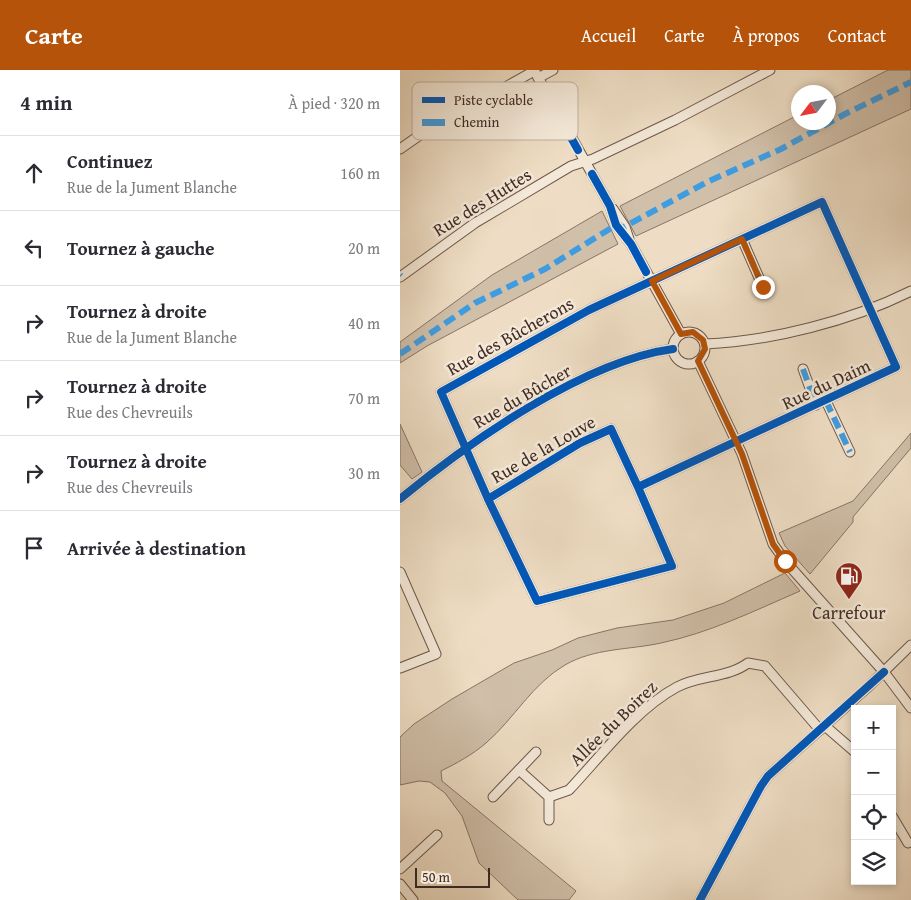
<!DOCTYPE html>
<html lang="fr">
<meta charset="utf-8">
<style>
body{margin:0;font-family:"Gentium Book Plus",serif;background:#f2f2f3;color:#2b2b33}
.controls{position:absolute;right:15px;bottom:15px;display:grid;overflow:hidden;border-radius:0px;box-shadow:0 2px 8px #0003}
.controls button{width:45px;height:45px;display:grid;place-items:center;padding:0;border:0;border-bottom:1px solid #e1e1e2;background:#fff;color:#2b2b33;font:25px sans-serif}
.compass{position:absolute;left:391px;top:15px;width:45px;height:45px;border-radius:50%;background:#fff;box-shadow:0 2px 8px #0003;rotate:238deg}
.scale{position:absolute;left:15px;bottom:12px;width:75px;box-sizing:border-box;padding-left:5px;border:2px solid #402b23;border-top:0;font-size:14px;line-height:18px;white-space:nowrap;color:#402b23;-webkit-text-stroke:4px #f4e9d9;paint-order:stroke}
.stop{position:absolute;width:15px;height:15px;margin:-11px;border:4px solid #b45309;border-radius:50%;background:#fff}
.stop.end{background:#b45309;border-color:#fff;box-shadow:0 1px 5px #0008}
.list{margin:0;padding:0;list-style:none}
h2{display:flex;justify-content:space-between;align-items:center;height:65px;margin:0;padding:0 20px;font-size:21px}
h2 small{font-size:16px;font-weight:400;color:#7c7c81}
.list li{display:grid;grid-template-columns:32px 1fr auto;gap:15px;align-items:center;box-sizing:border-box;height:75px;padding:0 20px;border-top:1px solid #e1e1e2}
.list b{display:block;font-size:19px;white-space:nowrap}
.list p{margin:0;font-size:16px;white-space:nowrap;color:#7c7c81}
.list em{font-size:16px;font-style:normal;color:#7c7c81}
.icon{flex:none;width:28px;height:28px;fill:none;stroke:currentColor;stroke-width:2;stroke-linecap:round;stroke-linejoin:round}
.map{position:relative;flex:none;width:511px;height:830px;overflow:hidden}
header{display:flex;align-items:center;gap:30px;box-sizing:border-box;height:70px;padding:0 25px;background:#b45309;color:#fff}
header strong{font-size:24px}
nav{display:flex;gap:28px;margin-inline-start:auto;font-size:18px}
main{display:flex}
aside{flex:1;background:#fff}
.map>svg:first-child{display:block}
</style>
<header>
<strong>Carte</strong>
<nav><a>Accueil</a><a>Carte</a><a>À propos</a><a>Contact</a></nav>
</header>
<main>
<aside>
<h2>4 min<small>À pied · 320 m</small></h2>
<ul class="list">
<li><svg class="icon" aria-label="ahead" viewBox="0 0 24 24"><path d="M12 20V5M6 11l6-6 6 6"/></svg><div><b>Continuez</b><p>Rue de la Jument Blanche</p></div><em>160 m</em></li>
<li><svg class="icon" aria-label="left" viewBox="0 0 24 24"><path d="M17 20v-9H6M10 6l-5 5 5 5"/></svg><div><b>Tournez à gauche</b></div><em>20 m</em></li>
<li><svg class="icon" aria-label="right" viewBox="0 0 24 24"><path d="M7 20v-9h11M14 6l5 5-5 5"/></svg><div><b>Tournez à droite</b><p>Rue de la Jument Blanche</p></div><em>40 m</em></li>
<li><svg class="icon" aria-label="right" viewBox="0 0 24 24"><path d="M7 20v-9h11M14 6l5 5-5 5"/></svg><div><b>Tournez à droite</b><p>Rue des Chevreuils</p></div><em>70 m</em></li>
<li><svg class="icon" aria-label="right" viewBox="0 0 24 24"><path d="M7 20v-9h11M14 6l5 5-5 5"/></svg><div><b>Tournez à droite</b><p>Rue des Chevreuils</p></div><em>30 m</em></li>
<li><svg class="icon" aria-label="arrive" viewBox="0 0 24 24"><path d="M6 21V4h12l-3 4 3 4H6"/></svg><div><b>Arrivée à destination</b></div></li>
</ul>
</aside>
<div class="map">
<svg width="511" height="830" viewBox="0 0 511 830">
<rect width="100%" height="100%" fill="#eeddc4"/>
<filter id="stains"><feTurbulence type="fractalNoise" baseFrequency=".004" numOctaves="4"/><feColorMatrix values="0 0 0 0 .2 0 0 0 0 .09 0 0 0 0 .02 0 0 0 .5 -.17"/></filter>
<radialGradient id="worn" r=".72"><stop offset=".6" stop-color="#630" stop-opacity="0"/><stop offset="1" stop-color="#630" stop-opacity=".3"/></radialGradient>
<g fill="#d0bfa9" stroke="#887566">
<path d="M488,0h23v39l-275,127 -16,-30 178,-91v7h30l1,-22z"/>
<path d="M202,141l16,33 -191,102 -27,17v-21l92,-67z"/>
<path d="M0,354l22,48 -10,7 -12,-14z"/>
<path d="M511,363v15l-58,69v5l-43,52 -25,-28 -6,-13 74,-32z"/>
<path d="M385,503l15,18c-46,20 -91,42 -139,52 -32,7 -67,5 -96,22 -33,19 -51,54 -79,78 -14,12 -29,20 -45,28l1,10 134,110 -7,9h-51l-39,-37 -17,-47 -17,-23 -15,-11 -11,-1 -19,4v-48l14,-13 38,-25 62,-36 38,-13 26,-12 39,-10 56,-8 51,-17z"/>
</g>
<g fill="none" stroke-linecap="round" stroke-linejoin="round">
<g stroke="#6c584b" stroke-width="11">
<g id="street">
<path d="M134,0l76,136 6,19 15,19 50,90"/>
<path d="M138,8l15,-8"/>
<path d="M0,79l20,-14 114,-64"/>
<path d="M213,139l12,18 4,12"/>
<path d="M342,169l21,48"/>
<path d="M0,207l75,-54 96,-57 22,-7 82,-39 95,-50"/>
<circle cx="289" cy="278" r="16"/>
<path d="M305,274c66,-3 146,-23 206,-53"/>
<path d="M298,291l44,93 31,90 12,17 99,111 27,36"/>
<path d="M403,299l13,36"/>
<path d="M426,331l24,51"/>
<path d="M0,429c69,-57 184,-138 273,-150"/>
<path d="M88,429l92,-56 31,-14 27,58 258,-120 -74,-165 -233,108 -148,82 47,107 49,102 135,-35 -34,-79"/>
<path d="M0,502l36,82 -36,14"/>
<path d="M425,656l30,26"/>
<path d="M119,700l30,27v23"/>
<path d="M93,727l43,-45"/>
<path d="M149,727l20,-7c32,-34 67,-81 108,-103 22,-12 51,-9 71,-24l17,3 55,64"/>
<path d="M492,746l16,27"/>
<path d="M0,799l37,-34"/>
<path d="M0,814l13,16"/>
<path d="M300,830l61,-114 7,-10 99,-88 44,-43"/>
</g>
</g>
<use href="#street" stroke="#f4e9d9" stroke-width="9"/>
<g stroke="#3f9ce0" stroke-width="6" stroke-dasharray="12 6" stroke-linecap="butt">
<path d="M342,169l21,48"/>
<path d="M0,205l1,1"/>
<path d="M0,284l75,-51 70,-34 71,-44 3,-1 3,4 85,-46 74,-33 64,-35 66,-32"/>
<path d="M403,299l13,36"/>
<path d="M426,331l24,51"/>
</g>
<g stroke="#f4e9d9" stroke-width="11">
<g id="cycleway">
<path d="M142,16l36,64"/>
<path d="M192,104l18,32 6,19 15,19 15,28"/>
<path d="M0,429c69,-57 184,-138 273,-150"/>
<path d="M88,429l92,-56 31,-14 27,58 258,-120 -74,-165 -233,108 -148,82 47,107 49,102 135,-35 -34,-79"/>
<path d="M300,830l61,-114 7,-10 116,-104"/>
</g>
</g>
<use href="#cycleway" stroke="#0057b8" stroke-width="8"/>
</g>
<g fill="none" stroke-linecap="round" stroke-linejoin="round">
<path stroke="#b45309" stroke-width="6" d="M363,217l-21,-48 -90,42 29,53 12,-2 10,8 2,9 -7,12 44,93 31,90 12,17"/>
</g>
<defs>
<g id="fuel-pin" transform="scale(1.4375)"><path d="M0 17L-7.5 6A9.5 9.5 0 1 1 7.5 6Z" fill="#8f2418" stroke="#f4e9d9"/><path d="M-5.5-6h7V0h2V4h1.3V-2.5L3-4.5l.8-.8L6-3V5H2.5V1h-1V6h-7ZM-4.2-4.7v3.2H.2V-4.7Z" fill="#fff"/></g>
</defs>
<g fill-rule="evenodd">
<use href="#fuel-pin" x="449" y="506"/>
</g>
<g text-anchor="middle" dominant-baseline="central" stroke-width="5" stroke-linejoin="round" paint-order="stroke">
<g font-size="18" fill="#402b23" stroke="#f4e9d9">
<text transform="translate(82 132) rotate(-32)">Rue des Huttes</text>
<text transform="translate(110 266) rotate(-29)">Rue des Bûcherons</text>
<text transform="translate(426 314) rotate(-25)">Rue du Daim</text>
<text transform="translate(122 326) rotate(-30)">Rue du Bûcher</text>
<text transform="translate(143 379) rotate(-30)">Rue de la Louve</text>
<text transform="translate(213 653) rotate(-44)">Allée du Boirez</text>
</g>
<g font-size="18" fill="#402b23" stroke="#f4e9d9">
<text x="449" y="542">Carrefour</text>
</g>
</g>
<rect x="12" y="12" width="166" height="58" rx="8" fill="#f4e9d9" stroke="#beb0a2" stroke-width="1"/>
<rect x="22" y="27" width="23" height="6" fill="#0057b8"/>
<rect x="22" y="49" width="23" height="7" fill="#3f9ce0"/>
<g font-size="14" fill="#402b23">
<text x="54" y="35">Piste cyclable</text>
<text x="54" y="57">Chemin</text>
</g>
<rect width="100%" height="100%" filter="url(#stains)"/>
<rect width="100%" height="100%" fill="url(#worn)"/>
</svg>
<div class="controls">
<button>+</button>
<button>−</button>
<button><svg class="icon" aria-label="locate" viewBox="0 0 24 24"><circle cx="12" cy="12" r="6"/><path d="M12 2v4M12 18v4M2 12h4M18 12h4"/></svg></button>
<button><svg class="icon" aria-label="layers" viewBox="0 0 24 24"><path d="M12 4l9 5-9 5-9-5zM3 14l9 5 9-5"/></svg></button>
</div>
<svg class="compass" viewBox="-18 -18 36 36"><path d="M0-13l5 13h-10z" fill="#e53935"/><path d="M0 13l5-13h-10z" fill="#7c7c81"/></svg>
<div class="scale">50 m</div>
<div class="stop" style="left:385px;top:491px"></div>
<div class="stop end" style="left:363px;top:217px"></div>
</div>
</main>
